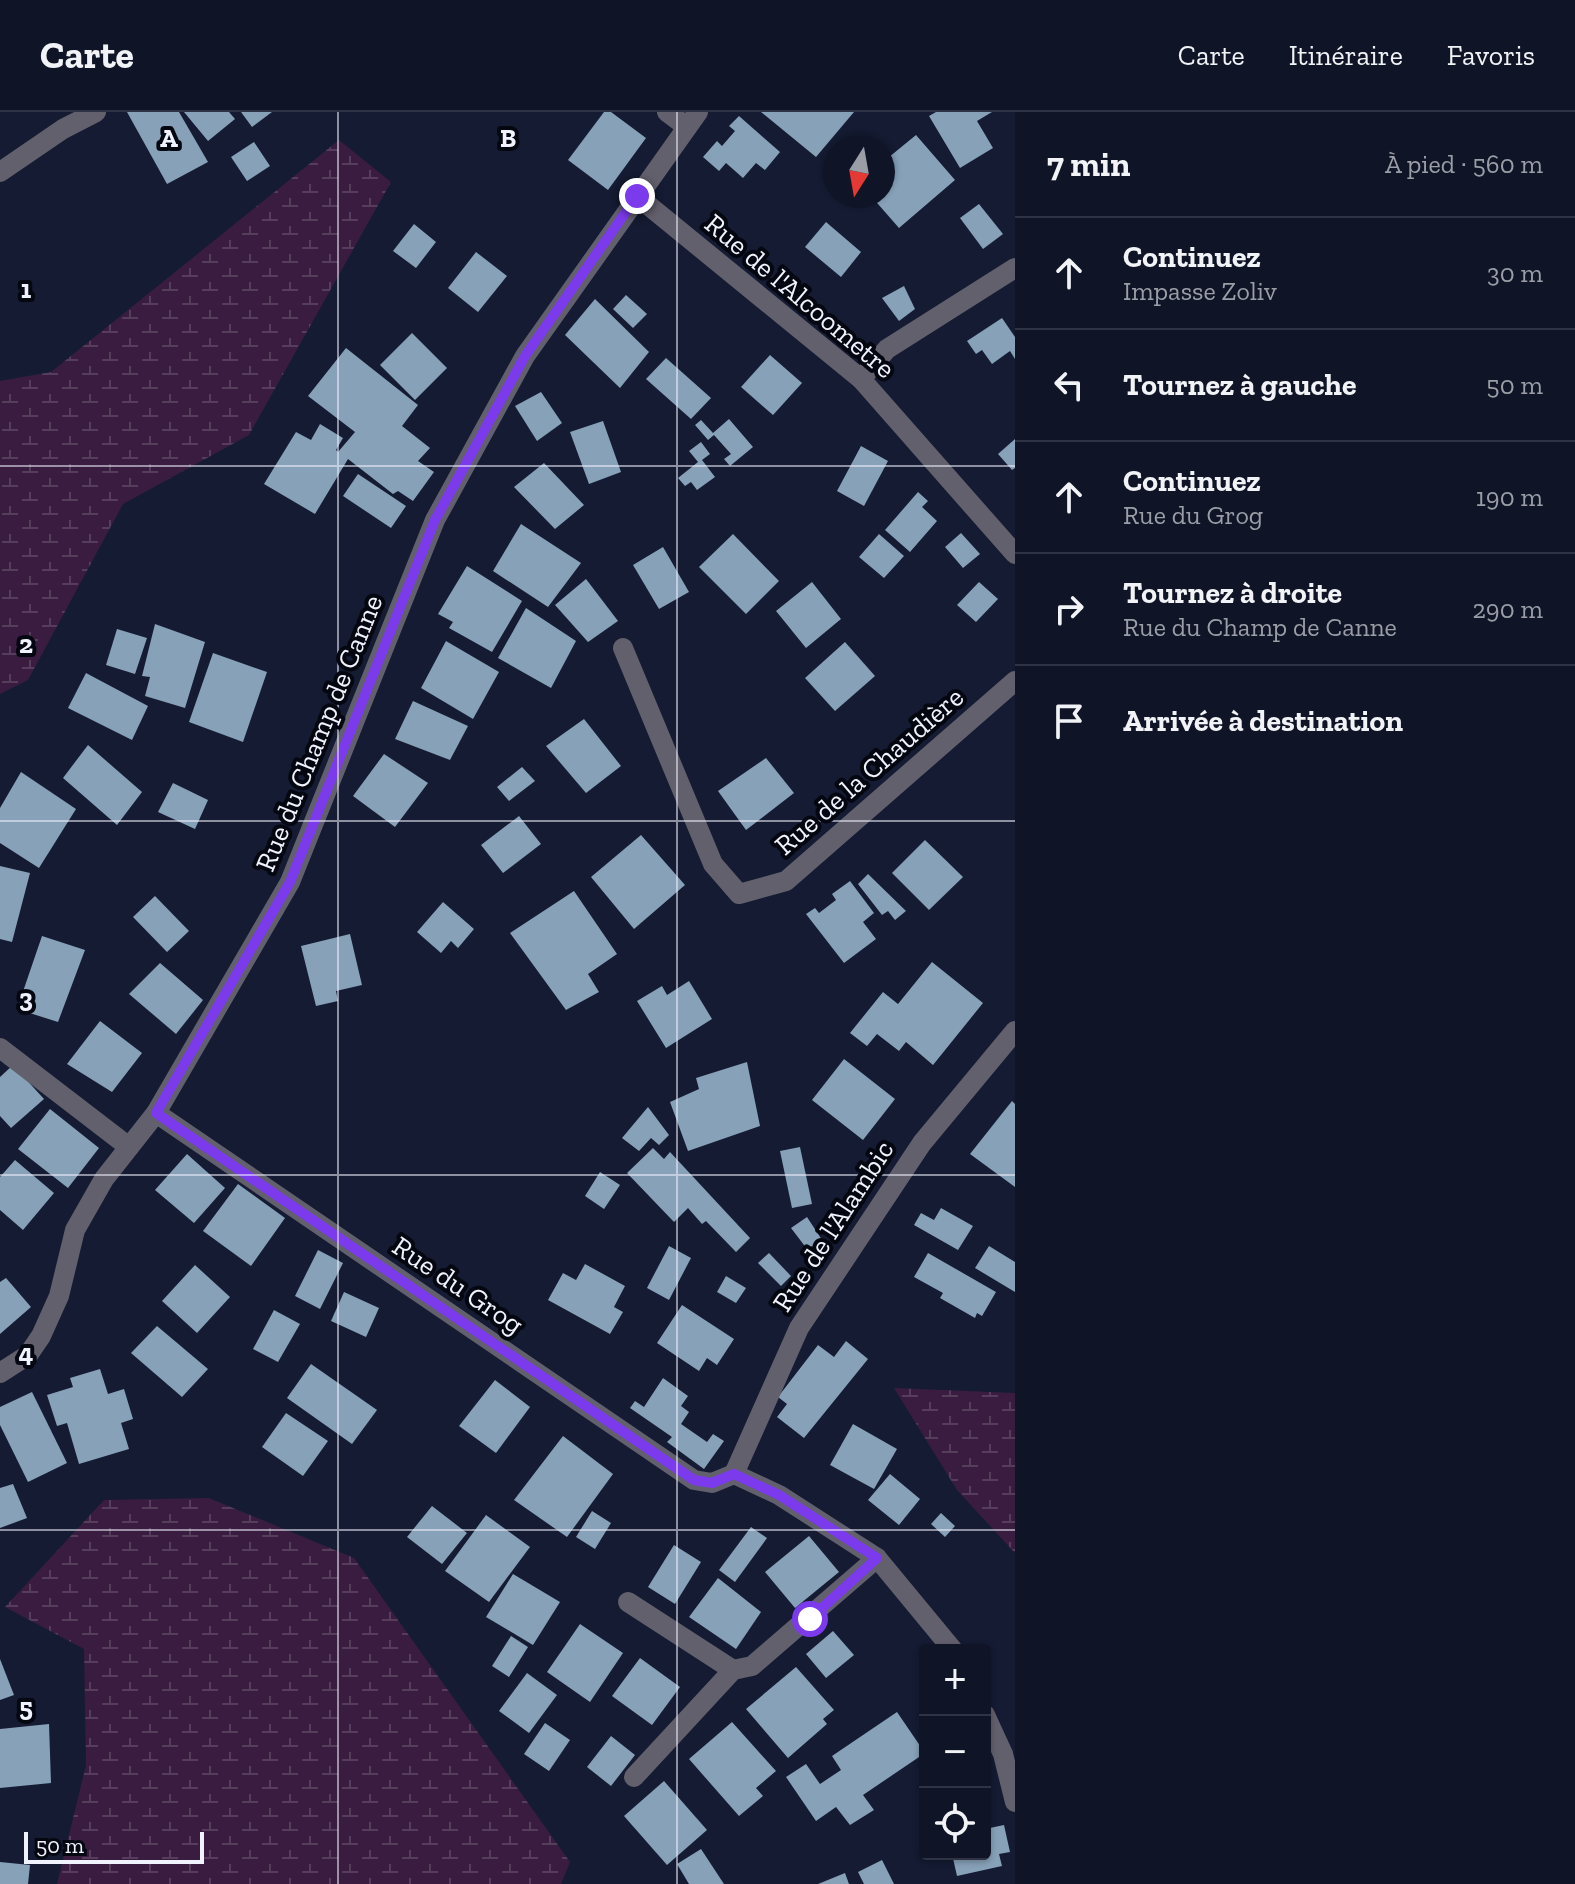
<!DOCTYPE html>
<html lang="fr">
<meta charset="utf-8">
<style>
body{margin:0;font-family:"Zilla Slab",serif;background:#1d2132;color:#f1f3f6}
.controls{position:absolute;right:24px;bottom:24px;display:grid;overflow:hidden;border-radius:8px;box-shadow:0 2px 6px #0004}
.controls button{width:72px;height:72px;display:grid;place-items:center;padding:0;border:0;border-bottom:2px solid #2f3343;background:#0f1426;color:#f1f3f6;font:40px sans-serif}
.compass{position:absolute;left:823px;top:24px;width:72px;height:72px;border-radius:50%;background:#0f1426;box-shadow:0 2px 6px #0004;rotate:191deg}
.scale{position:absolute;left:24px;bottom:20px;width:180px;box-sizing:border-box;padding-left:8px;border:4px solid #f0f3fd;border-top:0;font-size:22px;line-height:28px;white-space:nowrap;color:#f0f3fd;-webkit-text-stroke:6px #050710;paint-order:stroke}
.stop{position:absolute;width:24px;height:24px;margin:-18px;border:6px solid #7c3aed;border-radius:50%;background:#fff}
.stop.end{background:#7c3aed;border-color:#fff;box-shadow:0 2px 8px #0008}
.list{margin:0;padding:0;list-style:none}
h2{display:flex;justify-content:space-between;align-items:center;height:104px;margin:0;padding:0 32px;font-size:34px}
h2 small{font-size:26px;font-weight:400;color:#9b9ea7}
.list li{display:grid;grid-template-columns:52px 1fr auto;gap:24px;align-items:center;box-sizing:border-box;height:112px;padding:0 32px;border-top:2px solid #2f3343}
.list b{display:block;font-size:30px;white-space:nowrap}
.list p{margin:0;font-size:26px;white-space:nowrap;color:#9b9ea7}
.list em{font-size:26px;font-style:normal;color:#9b9ea7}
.icon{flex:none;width:44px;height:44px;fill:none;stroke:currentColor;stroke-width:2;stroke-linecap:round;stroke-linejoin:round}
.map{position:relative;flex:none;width:1015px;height:1772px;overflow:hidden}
header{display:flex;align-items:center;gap:48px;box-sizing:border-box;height:112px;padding:0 40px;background:#0f1426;border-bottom:2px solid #2f3343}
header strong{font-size:38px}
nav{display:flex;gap:44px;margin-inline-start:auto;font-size:28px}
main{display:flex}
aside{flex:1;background:#0f1426}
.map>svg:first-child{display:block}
</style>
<header>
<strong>Carte</strong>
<nav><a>Carte</a><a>Itinéraire</a><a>Favoris</a></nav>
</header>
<main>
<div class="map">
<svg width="1015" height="1772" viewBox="0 0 1015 1772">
<defs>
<pattern id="wetland-marsh" width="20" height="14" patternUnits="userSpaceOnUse" patternTransform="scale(2)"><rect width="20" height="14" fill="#391c40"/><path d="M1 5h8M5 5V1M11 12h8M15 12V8" fill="none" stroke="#563d5c"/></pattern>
</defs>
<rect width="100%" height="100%" fill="#141b32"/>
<g fill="url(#wetland-marsh)">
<path d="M339,28l52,42 -142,253 -126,69 -95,176 -28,14v-313l51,-9z"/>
<path d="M894,1276l121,5v160l-58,-63z"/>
<path d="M209,1386l145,60 216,304 -9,22h-504l29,-119 -2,-116 -79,-42 99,-107z"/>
</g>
<g fill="#87a1b8">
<path d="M127,0h52l29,50 -41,22z"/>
<path d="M184,0h45l6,7 -27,22z"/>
<path d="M241,0h31l-20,15z"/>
<path d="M604,0h7l35,26 -38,52 -40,-30z"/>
<path d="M761,0h93l-38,45z"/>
<path d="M936,0h56l-15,9 16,27 -33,20 -31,-52z"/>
<path d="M739,4l41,36 -15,18 -9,-7 -13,15 -17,-15 -7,8 -16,-14 14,-16 5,5 13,-15 -6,-5z"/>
<path d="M916,23l39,45 -56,48 -28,-32h12v-34z"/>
<path d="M254,30l16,24 -23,15 -16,-24z"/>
<path d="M979,92l24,30 -20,15 -23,-31z"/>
<path d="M826,110l35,30 -20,25 -36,-30z"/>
<path d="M414,112l22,18 -20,26 -23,-17z"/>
<path d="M476,140l31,24 -29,36 -30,-24z"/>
<path d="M904,174l11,23 -16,12 -17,-23z"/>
<path d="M626,183l21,19 -14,14 -20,-19z"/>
<path d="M595,187l54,53 -29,36 -55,-53z"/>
<path d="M1002,206l13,19v22l-5,-8 -18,13 -10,-14 -6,4 -9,-13z"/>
<path d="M412,221l35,35 -32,32 -35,-35z"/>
<path d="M346,236l72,57 -16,21 28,22 -12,13 16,11 -21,29 -15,-10 -5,3 -45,-35 -33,55 -51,-30 32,-52 15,8 9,-16 23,14 -7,12 2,2 17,-20 -47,-36z"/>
<path d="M770,243l32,28 -29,32 -32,-28z"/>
<path d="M666,246l45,40 -20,21 -45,-40z"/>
<path d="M541,280l21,31 -25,18 -22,-35z"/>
<path d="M729,307l24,28 -23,19 -6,-7 7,-5 -17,-19 -6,5 -13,-15 6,-5 12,13z"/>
<path d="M603,309l18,51 -32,12 -19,-52z"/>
<path d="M1015,327v29l-3,2 -14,-16z"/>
<path d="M701,330l9,12 -8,6 13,17 -18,13 -6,-8 -6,4 -7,-8 20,-16 -9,-11z"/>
<path d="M861,334l27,15 -24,45 -27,-15z"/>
<path d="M544,351l40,42 -29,24 -41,-42z"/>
<path d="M358,362l48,32 -15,22 -48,-32z"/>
<path d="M918,380l10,9 -6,6 15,14 -27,31 -25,-22z"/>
<path d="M521,412l60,39 -33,44 -55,-36z"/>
<path d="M961,421l19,21 -17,14 -18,-21z"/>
<path d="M733,422l46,47 -33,33 -47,-47z"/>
<path d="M879,422l25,22 -20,22 -25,-21z"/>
<path d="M663,435l26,45 -30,17 -26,-44z"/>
<path d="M467,454l55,35 -30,51 -43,-24 4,-6 -15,-8z"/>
<path d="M586,467l32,42 -30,21 -33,-37z"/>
<path d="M812,470l29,37 -35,29 -30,-37z"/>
<path d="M979,470l19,17 -22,23 -19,-17z"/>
<path d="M526,496l50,33 -25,47 -53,-30z"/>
<path d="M155,512l50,18 -20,66 -40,-12 5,-19 -8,-1z"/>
<path d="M117,517l30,9 -12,36 -29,-9z"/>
<path d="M446,529l53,31 -26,47 -52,-31z"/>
<path d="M845,530l30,34 -40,35 -30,-33z"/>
<path d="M213,541l54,19 -24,70 -54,-20z"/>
<path d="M86,561l62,33 -16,34 -64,-32z"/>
<path d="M413,589l55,25 -18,34 -55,-21z"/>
<path d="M584,607l37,47 -35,27 -40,-47z"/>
<path d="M88,633l54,47 -25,33 -54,-47z"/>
<path d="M384,642l44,29 -33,44 -42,-31z"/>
<path d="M766,646l28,35 -48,37 -28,-39z"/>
<path d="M522,655l13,14 -26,20 -12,-14z"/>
<path d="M21,660l55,37 -37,59 -39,-25v-35z"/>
<path d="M173,671l35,17 -13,29 -37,-17z"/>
<path d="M519,704l22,28 -38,29 -22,-28z"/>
<path d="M641,723l44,50 -51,44 -43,-52z"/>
<path d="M925,728l38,37 -34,33 -37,-37z"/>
<path d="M0,754l30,7 -18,69 -12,-3z"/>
<path d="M868,762l38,37 -11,9 -7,-9 -6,4 -24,-31z"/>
<path d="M850,769l24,32 -11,9 13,17 -32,24 -38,-49 9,-6 4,5 17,-13 -4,-6z"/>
<path d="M574,779l43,63 -29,20 11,18 -33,18 -56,-77z"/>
<path d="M155,784l34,35 -22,21 -34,-35z"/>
<path d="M443,790l31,27 -16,19 -7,-7 -10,12 -24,-21z"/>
<path d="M350,822l12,51 -26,6 2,10 -22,5 -15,-60z"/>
<path d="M42,824l43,14 -27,72 -41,-13z"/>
<path d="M932,850l51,41 -50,62 -27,-23 -7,9 -22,-17 -10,12 -17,-13 33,-41 15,12z"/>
<path d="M160,851l43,37 -27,34 -47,-40z"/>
<path d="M689,869l23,38 -46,29 -29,-47 25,-15 5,9z"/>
<path d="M100,909l42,32 -30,39 -45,-28z"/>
<path d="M844,947l51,40 -32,41 -51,-40z"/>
<path d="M747,950l13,64 -72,25 -18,-49 29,-13 -3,-11z"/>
<path d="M13,953l31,34 -33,29 -11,-12v-39z"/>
<path d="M1012,989l3,3v83l-45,-33z"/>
<path d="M648,995l21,28 -10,10 -8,-7 -12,13 -17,-13z"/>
<path d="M50,997l49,39 -31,40 -50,-39z"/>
<path d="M800,1035l12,57 -20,4 -12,-57z"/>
<path d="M653,1036l11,11 6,-7 80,86 -14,14 -30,-31 -4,3 -14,-16 -14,14 -47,-49z"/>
<path d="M187,1042l38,34 -31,35 -39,-33z"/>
<path d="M15,1048l39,33 -31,37 -23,-20v-33z"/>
<path d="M600,1060l20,13 -16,24 -19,-13z"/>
<path d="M238,1072l47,34 -34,48 -48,-35z"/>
<path d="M941,1096l32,18 -15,24 -44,-25 7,-12 13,7z"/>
<path d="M807,1105l19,29 -9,8 -5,-8 -5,3 -16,-21z"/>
<path d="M669,1134l22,12 -22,42 -22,-12z"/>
<path d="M989,1134l26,16v30l-40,-24z"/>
<path d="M318,1138l25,13 -23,46 -25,-13z"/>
<path d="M769,1141l22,23 -10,10 -23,-23z"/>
<path d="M928,1141l68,39 -14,24 -5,-3 -2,5 -35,-20 3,-5 -29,-16z"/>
<path d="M585,1152l40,22 -11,21 9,5 -13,22 -62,-34 15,-27 13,7z"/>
<path d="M195,1153l35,32 -33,36 -35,-32z"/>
<path d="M726,1164l20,12 -10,15 -19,-11z"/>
<path d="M6,1166l25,29 -31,27v-52z"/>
<path d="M344,1180l35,16 -13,29 -35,-16z"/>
<path d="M682,1193l52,34 -17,26 -10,-7 -8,13 -42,-28z"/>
<path d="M274,1198l26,14 -22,38 -25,-13z"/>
<path d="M157,1214l51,43 -26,28 -51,-44z"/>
<path d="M846,1229l22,18 -64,79 -27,-21 10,-13 -9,-7 40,-52 16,12z"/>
<path d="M311,1252l66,46 -25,34 -65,-46z"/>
<path d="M100,1257l8,25 16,-5 9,30 -12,4 8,26 -50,15 -12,-41 -10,3 -10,-31 26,-8 -3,-9z"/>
<path d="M663,1266l25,18 -7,10 8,6 -8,12 26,18 6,-8 11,7 -20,28 -37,-27 5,-5 -42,-29 5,-7 9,6z"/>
<path d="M495,1268l35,27 -34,46 -37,-27z"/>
<path d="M32,1280l35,71 -39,19 -28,-57v-18z"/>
<path d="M286,1301l42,28 -25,35 -41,-29z"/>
<path d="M853,1312l44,25 -23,40 -44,-24z"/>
<path d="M563,1324l50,38 -46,63 -53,-37z"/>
<path d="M890,1362l30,25 -21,26 -31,-25z"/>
<path d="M13,1372l14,34 -27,10v-40z"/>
<path d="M432,1394l35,27 -25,31 -35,-27z"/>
<path d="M592,1399l19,12 -16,26 -19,-12z"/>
<path d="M941,1401l14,13 -10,11 -14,-13z"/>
<path d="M486,1403l44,32 -41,55 -44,-31z"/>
<path d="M751,1415l16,11 -32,44 -16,-12z"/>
<path d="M809,1424l30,36 -44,36 -30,-36z"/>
<path d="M674,1433l27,17 -26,42 -27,-17z"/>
<path d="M513,1462l47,28 -27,43 -47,-28z"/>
<path d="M718,1466l43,34 -25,37 -47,-32z"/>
<path d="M580,1512l43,29 -33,49 -43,-30z"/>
<path d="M833,1519l21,24 -28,23 -20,-24z"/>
<path d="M511,1524l17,11 -19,30 -17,-11z"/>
<path d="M640,1546l40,29 -28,38 -40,-29z"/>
<path d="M0,1547l14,36 -14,5z"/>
<path d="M796,1555l38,43 -11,9 4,5 -39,34 -42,-49z"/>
<path d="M527,1561l30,22 -28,38 -30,-22z"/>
<path d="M897,1600l28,41 -62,42 11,15 -24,15 -14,-18 -20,14 -30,-44 20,-13 14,20 21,-14 -9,-14z"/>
<path d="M732,1610l44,49 -20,17 7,8 -24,20 -50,-57z"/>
<path d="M545,1611l25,17 -21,31 -25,-17z"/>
<path d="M49,1612l2,59 -51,5v-59z"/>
<path d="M611,1624l24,19 -24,31 -24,-19z"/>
<path d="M664,1669l43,49 -40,35 -43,-49z"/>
<path d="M1004,1713l6,27 -11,2 3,12 -45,10 -5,-22h33v-25z"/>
<path d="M701,1737l23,35h-35l-12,-20z"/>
<path d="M882,1748l12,24h-30l-6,-12z"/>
<path d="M0,1750l30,3 -2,19h-28z"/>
<path d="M845,1761l4,11h-31z"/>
</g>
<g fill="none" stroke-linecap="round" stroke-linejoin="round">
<g stroke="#63606d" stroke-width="20">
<path d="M667,0l20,15"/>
<path d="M0,60l63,-43 33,-17"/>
<path d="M637,84l224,183 154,175"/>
<path d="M861,267l26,-30 128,-81"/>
<path d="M623,536l90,216 26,30 47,-13 229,-200"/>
<path d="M0,936l129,99"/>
<path d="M156,1001l538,367 18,3 22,-9"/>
<path d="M0,1261l28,-18 13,-19 18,-40 16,-66 29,-51 52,-66 134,-231 145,-362 90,-164 173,-244"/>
<path d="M734,1362l65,-146 123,-185 93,-112"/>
<path d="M734,1362l45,21 98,63 76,92"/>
<path d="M628,1490l105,68"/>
<path d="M985,1603l18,39 12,48"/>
<path d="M634,1665l99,-107 19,-4 125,-108"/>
</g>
</g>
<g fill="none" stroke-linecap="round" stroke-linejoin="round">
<path stroke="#7c3aed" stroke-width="10" d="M637,84l-112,160 -90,164 -145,362 -134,231 538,367 18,3 22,-9 45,21 98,63 -67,61"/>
</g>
<path fill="none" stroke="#f0f3fd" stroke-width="2" stroke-opacity="0.55" d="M338,0v1772M677,0v1772M0,354h1015M0,709h1015M0,1063h1015M0,1418h1015"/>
<g text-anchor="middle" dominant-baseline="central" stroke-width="8" stroke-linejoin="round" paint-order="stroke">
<g font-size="28" fill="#f0f3fd" stroke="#050710">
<text transform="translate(800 184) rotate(40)">Rue de l'Alcoometre</text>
<text transform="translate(319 621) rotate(-68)">Rue du Champ de Canne</text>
<text transform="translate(869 659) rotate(-41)">Rue de la Chaudière</text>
<text transform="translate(833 1114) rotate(-57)">Rue de l'Alambic</text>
<text transform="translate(458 1173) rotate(34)">Rue du Grog</text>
</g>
</g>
<g font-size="26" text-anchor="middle" font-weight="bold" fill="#f0f3fd" stroke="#050710" stroke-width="8" stroke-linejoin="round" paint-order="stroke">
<text x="169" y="35">A</text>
<text x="508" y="35">B</text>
<text x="26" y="186">1</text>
<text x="26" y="541">2</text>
<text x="26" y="895">3</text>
<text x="26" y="1250">4</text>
<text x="26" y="1604">5</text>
</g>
</svg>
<div class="controls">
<button>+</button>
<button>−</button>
<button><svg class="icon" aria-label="locate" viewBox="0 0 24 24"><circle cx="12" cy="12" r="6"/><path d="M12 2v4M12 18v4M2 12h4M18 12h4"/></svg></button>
</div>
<svg class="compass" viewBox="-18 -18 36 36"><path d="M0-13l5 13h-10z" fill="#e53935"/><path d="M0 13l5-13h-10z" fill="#9b9ea7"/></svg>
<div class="scale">50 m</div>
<div class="stop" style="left:810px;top:1507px"></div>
<div class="stop end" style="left:637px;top:84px"></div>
</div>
<aside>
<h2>7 min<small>À pied · 560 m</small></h2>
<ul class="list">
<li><svg class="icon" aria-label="ahead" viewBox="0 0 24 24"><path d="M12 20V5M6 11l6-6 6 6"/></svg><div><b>Continuez</b><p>Impasse Zoliv</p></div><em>30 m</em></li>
<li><svg class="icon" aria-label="left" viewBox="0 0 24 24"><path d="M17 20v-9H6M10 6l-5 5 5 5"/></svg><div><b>Tournez à gauche</b></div><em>50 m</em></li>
<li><svg class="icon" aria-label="ahead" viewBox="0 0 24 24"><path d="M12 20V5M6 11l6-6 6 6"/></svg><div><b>Continuez</b><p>Rue du Grog</p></div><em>190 m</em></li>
<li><svg class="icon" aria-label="right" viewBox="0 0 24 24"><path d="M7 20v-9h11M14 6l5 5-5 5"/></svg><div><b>Tournez à droite</b><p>Rue du Champ de Canne</p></div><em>290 m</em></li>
<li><svg class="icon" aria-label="arrive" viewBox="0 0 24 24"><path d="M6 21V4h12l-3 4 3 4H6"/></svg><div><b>Arrivée à destination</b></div></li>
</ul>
</aside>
</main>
